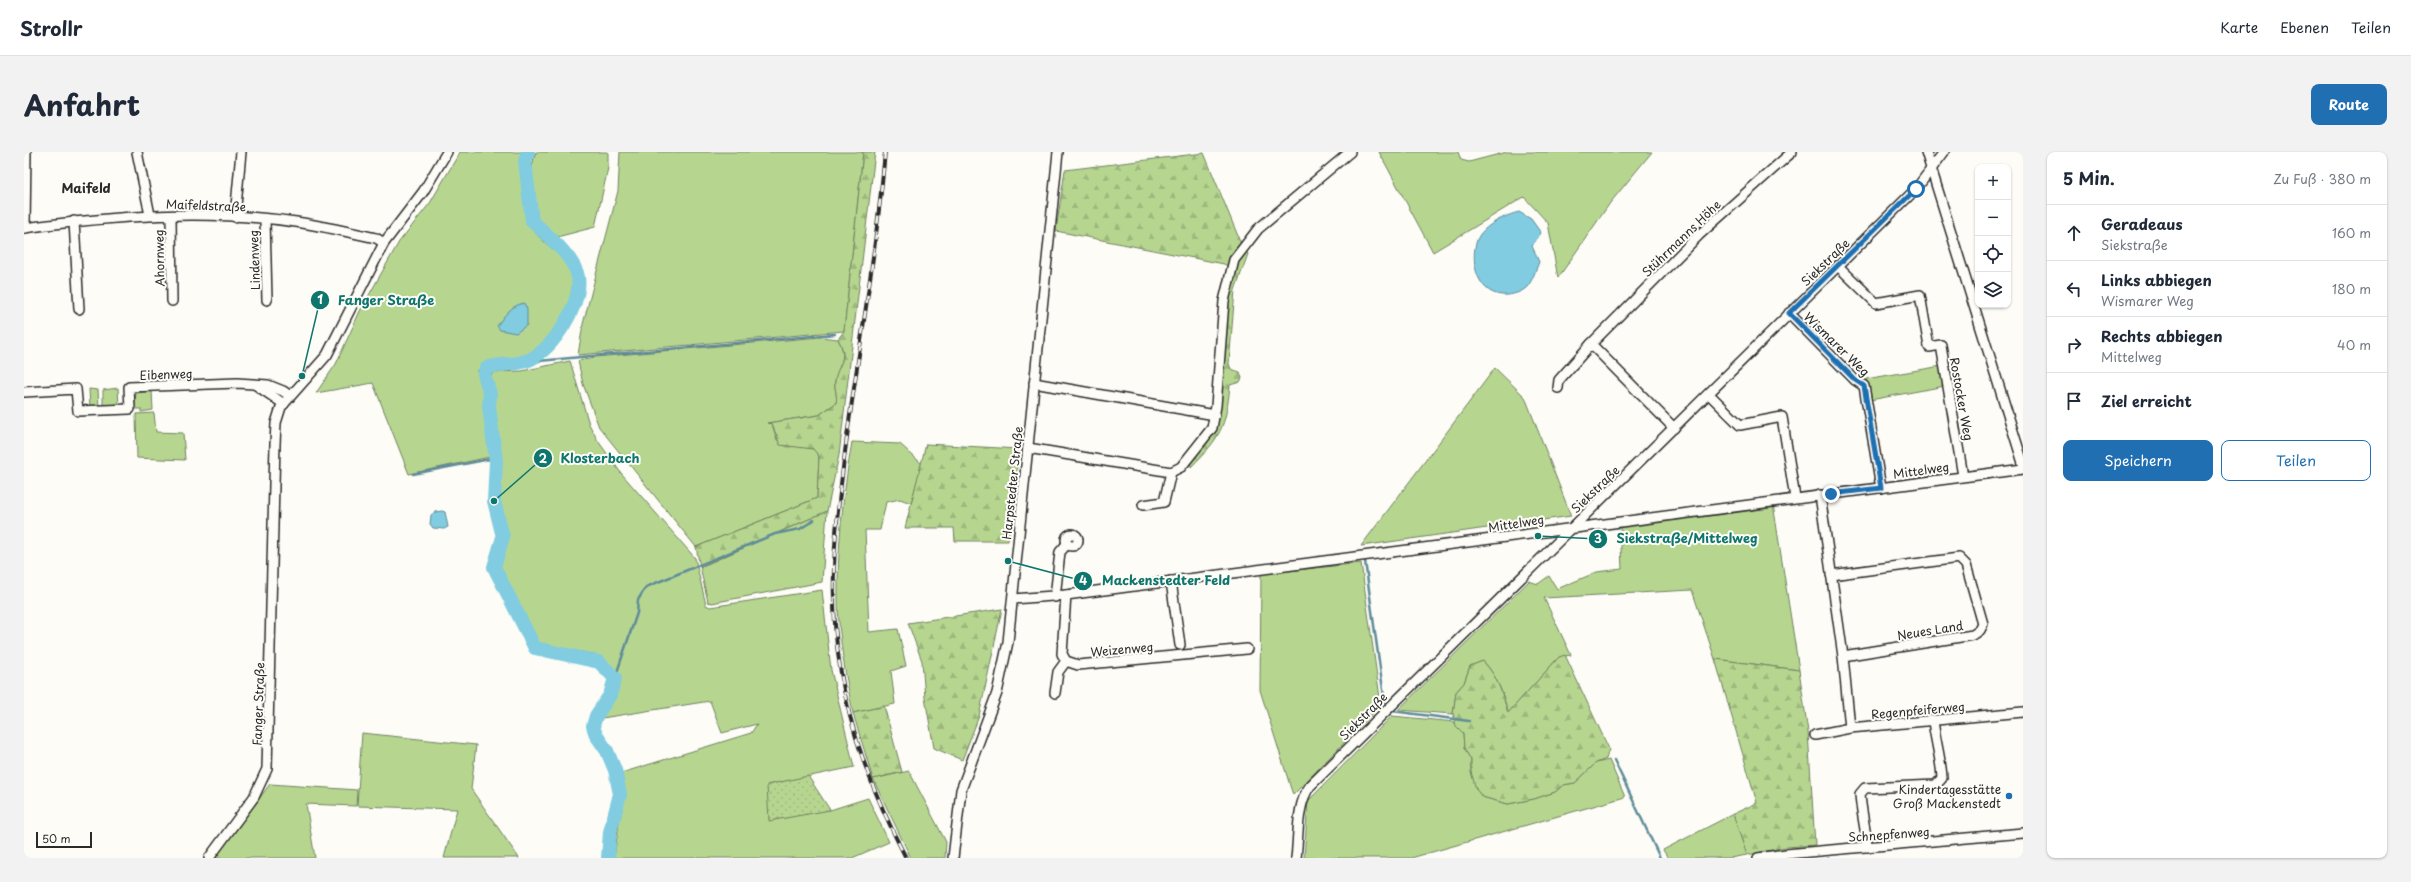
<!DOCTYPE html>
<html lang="de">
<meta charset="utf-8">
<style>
body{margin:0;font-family:"Playpen Sans",sans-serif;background:#f2f2f3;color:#1f2937}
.controls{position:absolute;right:12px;top:12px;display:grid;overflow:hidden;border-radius:8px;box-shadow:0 1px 3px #0004}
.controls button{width:36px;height:36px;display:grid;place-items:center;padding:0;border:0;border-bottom:1px solid #e0e1e3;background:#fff;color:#1f2937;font:20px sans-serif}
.scale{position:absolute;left:12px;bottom:10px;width:56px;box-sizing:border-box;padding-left:4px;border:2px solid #2b2b2b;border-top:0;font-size:11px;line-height:14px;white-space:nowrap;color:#2b2b2b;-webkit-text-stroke:3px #fdfcf7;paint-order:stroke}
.stop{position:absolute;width:12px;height:12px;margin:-9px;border:3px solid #1f6fb2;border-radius:50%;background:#fff}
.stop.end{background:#1f6fb2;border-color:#fff;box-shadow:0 1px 4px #0008}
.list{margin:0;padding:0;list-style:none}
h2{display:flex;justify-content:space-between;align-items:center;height:52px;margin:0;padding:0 16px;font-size:17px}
h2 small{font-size:13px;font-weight:400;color:#747a83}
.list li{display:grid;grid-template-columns:26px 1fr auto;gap:12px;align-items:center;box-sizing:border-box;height:56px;padding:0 16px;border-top:1px solid #e0e1e3}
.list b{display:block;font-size:15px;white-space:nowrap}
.list p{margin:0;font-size:13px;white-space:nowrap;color:#747a83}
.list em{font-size:13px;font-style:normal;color:#747a83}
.actions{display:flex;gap:8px;padding:12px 16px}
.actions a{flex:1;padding:9px 0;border:1px solid #1f6fb2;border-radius:8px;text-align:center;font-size:14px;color:#1f6fb2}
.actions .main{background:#1f6fb2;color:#fff}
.icon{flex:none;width:22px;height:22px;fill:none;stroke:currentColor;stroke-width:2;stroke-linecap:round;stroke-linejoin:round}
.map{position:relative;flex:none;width:1999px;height:706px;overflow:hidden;border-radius:8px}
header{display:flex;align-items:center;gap:24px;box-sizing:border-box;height:56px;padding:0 20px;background:#fff;border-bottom:1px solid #e0e1e3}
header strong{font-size:19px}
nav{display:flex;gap:22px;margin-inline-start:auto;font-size:14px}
.intro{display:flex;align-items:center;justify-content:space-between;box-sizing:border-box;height:96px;padding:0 24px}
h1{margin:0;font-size:28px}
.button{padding:10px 18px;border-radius:8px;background:#1f6fb2;color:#fff;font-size:14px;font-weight:700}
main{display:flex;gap:24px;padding:0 24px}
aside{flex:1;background:#fff;border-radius:8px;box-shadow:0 1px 3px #0004}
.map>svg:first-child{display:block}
</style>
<header>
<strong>Strollr</strong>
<nav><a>Karte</a><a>Ebenen</a><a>Teilen</a></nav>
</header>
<div class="intro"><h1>Anfahrt</h1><a class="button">Route</a></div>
<main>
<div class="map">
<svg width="1999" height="706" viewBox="0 0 1999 706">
<defs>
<pattern id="forest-firs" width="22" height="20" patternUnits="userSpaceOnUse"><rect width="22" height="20" fill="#b6d690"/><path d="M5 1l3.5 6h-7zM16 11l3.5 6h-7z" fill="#9db87c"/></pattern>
<pattern id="garden-dots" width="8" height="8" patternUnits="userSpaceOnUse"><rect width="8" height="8" fill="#b6d690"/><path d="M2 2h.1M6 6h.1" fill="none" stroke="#9db87c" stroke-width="1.8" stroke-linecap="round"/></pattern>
</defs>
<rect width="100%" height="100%" fill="#fdfcf7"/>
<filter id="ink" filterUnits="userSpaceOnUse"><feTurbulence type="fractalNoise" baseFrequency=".025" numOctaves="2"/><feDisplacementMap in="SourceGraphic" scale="8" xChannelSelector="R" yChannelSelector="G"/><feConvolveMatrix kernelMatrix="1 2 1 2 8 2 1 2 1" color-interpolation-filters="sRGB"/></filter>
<g filter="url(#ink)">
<g fill="#b6d690" stroke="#70805e">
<path d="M436,0h63l-2,14 9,58c11,23 44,32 46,63l-16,41 -19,19 -21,13 -29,2 -14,9 7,23 6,63 -81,17 -36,-91 -57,10 20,-29 24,-53 39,-69 31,-39z"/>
<path d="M512,0h72v16l-13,59 -38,10c-6,-6 -17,-13 -20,-20 -8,-18 -8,-48 -1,-65z"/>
<path d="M596,0h243l-19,179 -266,24 5,-31 35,-133z"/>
<path d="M1355,0h79l3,8 8,2 38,-10h145l-42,51 -52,75 -10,-55 -24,-26 -91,55z"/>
<path d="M796,185l18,2c11,20 0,25 -3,42 -1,8 3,15 1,22l-17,12 -51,8 4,1 5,16 10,7 12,-1 15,3 5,7 -2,42 -121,49 -97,-120 -16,-43 -5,-23 17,-4z"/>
<path d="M546,209l19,63 9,17 23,32 74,85 11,47 4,2 112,-17 9,80 23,97 -87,18 63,25 38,-12 21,44 -37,16h-238l9,-63 -5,-21 133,-41 6,-9 -35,9 -12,-32 -108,17 12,-21 4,-24 -25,-19 -56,-10 -40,-77 9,-30 -8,-38 1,-37 -11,-86 8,-4 26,-1z"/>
<path d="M1918,214l3,20 -75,14 -4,-21z"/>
<path d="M1471,216l30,29 46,119 -210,30z"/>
<path d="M94,236l1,19h-16v-17z"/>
<path d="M65,237l9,1 1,17 -9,1z"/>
<path d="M128,239l1,19 -12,2v-3h-7l2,-16z"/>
<path d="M130,261l2,19 27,1 2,27 -48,-2 -1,-44z"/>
<path d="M828,290l48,2 22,20 -11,39 -11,-4 -14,3 -6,28h-15l4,102 29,-3 8,37 -15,5 4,33 -42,9c-7,-36 -14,-72 -15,-109 -1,-54 5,-110 14,-162z"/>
<path d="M1749,352l26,166 -84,-11 -23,-69 -148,8 27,57 -12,2 -51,56c-5,-20 -11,-37 -25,-52l-13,5 -6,17 -8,9 -3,22 -55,-4 131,-129 9,3 11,-8 8,13 40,-17 25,-3 -2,-43z"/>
<path d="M803,359l-5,71 -110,21 -4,-1 -8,-35z"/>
<path d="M1337,411l20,142 -88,90 -33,-105 1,-116z"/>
<path d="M1368,564l63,6 8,11 1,15 7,12v12l11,25 26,7 26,-5 21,-7 8,-7 12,-2 21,-20 13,-3 16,37 -214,61h-107l4,-57z"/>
<path d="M338,581l114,12 -5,44 48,69h-75l13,-49 -100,-3z"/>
<path d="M885,619l37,71 -1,16h-34l-38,-79z"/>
<path d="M246,632l87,6 -1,16 -50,-2 9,54h-100z"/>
<path d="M1709,662l14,41 -17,3h-62l-5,-8z"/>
</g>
<g fill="url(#forest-firs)" stroke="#70805e">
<path d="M839,0h12l-36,303 -12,56 -127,56 -4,-20 121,-49 2,-42 -6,-7 -33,-4 -8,-21 -5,-1 52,-8 17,-12c2,-7 -2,-14 -1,-22 2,-17 15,-21 3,-42l6,-8z"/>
<path d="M1180,1l36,88 8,13 -13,36 -6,74 2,5 9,3 2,6 -2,4 -10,3c-4,42 -9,52 -39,82l-1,-7 23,-31 10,-96 10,-64 -9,-5 -168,-33 9,-61z"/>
<path d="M902,292l93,5 -11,92h-53l-1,-13h-49z"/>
<path d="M978,457l-23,107 -17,44 -28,-12 -9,-50 -3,-37 -14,-38z"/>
<path d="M1541,503l44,94 -3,10 -10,4 -21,20 -12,2 -8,7 -21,7 -26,5 -26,-7 -6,-8 -5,-17v-12l-7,-12 -1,-15 -7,-7 -3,-12 3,-22 8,-9 6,-17 13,-5c15,16 19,32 25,52l51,-56z"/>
<path d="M1691,507l84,11 9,62 7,113 -29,2 -39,8 -14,-41 24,-11z"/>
<path d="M860,554l18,66 -29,7 -20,-66z"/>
</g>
<path fill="url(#garden-dots)" stroke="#70805e" d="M784,624l22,34 -61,11 -2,-36z"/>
<g fill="#81cce0" stroke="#5f8c98">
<path d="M1495,60l12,7 10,14 -9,13 7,16c-3,7 -6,18 -12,25 -5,5 -12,7 -19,8 -30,3 -39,-33 -31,-55 5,-14 29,-25 42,-28z"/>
<path d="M500,151l3,6v16l-11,8 -16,-3 -3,-4c8,-11 13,-20 27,-23z"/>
<path d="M418,359l3,1 3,15 -4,2 -11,-1 -3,-4 1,-9 4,-3z"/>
</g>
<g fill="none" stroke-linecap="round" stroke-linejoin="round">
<g stroke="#5f8c98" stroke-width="2.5">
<path d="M508,207l7,2 42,-4 254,-23"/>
<path d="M389,322l82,-16"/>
<path d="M1341,409l20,143"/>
<path d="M591,526l22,-65 1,-13 8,-13 129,-53 25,-5 14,-9"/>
<path d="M1368,559l77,10"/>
<path d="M1590,608l46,98"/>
</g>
<path stroke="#81cce0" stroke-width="14" d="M504,0l-3,9 7,60c14,13 43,37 46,56 4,27 -24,70 -47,82 -13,7 -31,4 -45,9l-2,6 6,20 -1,12 7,55 -2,40 9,36 -9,30 41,81 64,14 16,16 -5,17 -14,21 -3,10 3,9 11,16 8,19 5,24 -10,38 -2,26"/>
<g stroke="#2b2b2b" stroke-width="12">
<g id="minor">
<path d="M113,0l13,63"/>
<path d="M1902,0l97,311"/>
<path d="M147,64l1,85"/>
<path d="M211,65l6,-65"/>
<path d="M241,67l2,81"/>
<path d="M50,69l5,88"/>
<path d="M0,76c90,-12 181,-19 272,-6 27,4 53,10 80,16l8,5"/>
<path d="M1,76l1,-76"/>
<path d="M1814,114l38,37 44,-8 9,52 12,-2 22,131"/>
<path d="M1765,161l66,67 9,6 17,102"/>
<path d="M1010,231l181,32"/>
<path d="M232,233l28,19"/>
<path d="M1534,236l1,-8 32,-36"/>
<path d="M0,240l52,-3 2,22 52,-2 -1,-22 108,-4 31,2 15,6 7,5"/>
<path d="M1685,242l31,31 42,-8 13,81"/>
<path d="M1650,276l-83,-84 108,-109 93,-83"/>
<path d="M1004,296l143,24 10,-5 31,-39 4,-22 8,-105 10,-41 24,-31 92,-77"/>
<path d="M1796,343l23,161 7,72"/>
<path d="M1119,353l21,-3 7,-30"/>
<circle cx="1048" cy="388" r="6"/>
<path d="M1807,423l128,-17 7,7 17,59 -3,6 -7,5 -130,21"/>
<path d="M1147,429l9,64"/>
<path d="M1042,443l-4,59 4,7 12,4 169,-16"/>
<path d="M1031,445l5,-45 7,-8"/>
<path d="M989,447l53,-4 957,-126"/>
<path d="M1031,541l3,-21 8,-11"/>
<path d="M1791,583l35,-7 173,-16"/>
<path d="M1843,695c-1,-19 -6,-35 -7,-53l5,-6 71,-3 6,-7c-1,-20 -7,-38 -9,-58"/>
<path d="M185,706l45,-61 13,-28 8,-325 1,-21 5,-16 46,-52 57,-112 39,-51 24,-40"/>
<path d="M929,706l8,-68 36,-97 11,-51 50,-490"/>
<path d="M1272,706c3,-23 0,-53 14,-72l606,-597 28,-37"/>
<path d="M1734,706l28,-4 237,-21"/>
</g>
</g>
<use href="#minor" stroke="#fdfcf7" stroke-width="9"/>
<g stroke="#2b2b2b" stroke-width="4">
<path id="rail" d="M861,0c-8,90 -23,180 -36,270 -11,82 -23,162 -9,245 10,68 35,130 66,191"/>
</g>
<use href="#rail" stroke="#fdfcf7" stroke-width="2.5" stroke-dasharray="8" stroke-linecap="butt"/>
</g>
</g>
<g fill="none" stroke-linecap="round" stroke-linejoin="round" filter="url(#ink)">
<path stroke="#1f6fb2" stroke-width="5" d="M1807,342l50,-6 -17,-102 -9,-6 -66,-67 127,-124"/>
</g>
<circle fill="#1f6fb2" stroke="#fdfcf7" stroke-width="1.5" cx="1985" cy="644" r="4"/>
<g text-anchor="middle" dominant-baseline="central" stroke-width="4" stroke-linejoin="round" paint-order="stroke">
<g font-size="12" fill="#2b2b2b" stroke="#fdfcf7">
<text transform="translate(182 53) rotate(2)">Maifeldstraße</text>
<text transform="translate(1657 86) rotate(-44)">Stührmanns Höhe</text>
<text transform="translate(135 106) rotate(-91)">Ahornweg</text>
<text transform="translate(230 108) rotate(-92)">Lindenweg</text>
<text transform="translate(1801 110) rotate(-44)">Siekstraße</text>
<text transform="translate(1813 192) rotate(44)">Wismarer Weg</text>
<text transform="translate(142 222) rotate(-2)">Eibenweg</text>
<text transform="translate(1938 247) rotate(80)">Rostocker Weg</text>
<text transform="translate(1897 318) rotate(-8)">Mittelweg</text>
<text transform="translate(988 331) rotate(-84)">Harpstedter Straße</text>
<text transform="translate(1571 337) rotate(-44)">Siekstraße</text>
<text transform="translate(1492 371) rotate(-9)">Mittelweg</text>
<text transform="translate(1906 478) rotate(-9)">Neues Land</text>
<text transform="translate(1098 497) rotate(-5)">Weizenweg</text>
<text transform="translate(234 552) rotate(-88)">Fanger Straße</text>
<text transform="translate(1894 558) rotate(-5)">Regenpfeiferweg</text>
<text transform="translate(1339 564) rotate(-45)">Siekstraße</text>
<text transform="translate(1865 682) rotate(-4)">Schnepfenweg</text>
</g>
<g font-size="12" fill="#2b2b2b" stroke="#fdfcf7" text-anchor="end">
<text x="1977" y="637">Kindertagesstätte<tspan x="1977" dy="14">Groß Mackenstedt</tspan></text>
</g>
<g font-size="13" font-weight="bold" fill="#2b2b2b" stroke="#fdfcf7">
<text x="62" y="35">Maifeld</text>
</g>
</g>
<path fill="none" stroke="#0f766e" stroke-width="1.5" d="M278 224L296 148M470 349L519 306M1514 384L1574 387M984 409L1059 429"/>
<g fill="#0f766e" stroke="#fdfcf7" stroke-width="1.5">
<circle cx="278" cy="224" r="4"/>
<circle cx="470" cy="349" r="4"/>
<circle cx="1514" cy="384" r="4"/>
<circle cx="984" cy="409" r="4"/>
<circle cx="296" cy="148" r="10"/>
<circle cx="519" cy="306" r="10"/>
<circle cx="1574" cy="387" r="10"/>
<circle cx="1059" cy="429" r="10"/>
</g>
<g font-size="12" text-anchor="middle" font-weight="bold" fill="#fff">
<text x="296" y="152">1</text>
<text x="519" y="311">2</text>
<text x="1574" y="391">3</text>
<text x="1059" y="433">4</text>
</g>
<g font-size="13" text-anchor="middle" font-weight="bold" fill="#0f766e" stroke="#fdfcf7" stroke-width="4" stroke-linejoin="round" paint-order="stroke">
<text x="362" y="153">Fanger Straße</text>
<text x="576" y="311">Klosterbach</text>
<text x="1663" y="391">Siekstraße/Mittelweg</text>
<text x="1142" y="433">Mackenstedter Feld</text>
</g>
</svg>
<div class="controls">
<button>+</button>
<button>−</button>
<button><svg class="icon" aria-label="locate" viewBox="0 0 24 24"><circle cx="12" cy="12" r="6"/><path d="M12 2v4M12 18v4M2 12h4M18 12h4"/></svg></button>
<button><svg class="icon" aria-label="layers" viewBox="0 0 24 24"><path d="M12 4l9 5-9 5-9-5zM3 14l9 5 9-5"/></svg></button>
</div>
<div class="scale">50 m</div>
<div class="stop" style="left:1892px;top:37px"></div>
<div class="stop end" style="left:1807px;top:342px"></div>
</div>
<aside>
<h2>5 Min.<small>Zu Fuß · 380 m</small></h2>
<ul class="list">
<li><svg class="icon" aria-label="ahead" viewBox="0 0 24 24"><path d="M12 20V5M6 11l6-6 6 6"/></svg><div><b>Geradeaus</b><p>Siekstraße</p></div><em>160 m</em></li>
<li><svg class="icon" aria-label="left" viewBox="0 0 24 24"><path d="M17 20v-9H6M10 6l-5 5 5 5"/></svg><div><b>Links abbiegen</b><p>Wismarer Weg</p></div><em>180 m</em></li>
<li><svg class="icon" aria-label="right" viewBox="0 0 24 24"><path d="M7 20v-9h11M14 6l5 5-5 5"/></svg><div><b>Rechts abbiegen</b><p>Mittelweg</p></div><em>40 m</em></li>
<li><svg class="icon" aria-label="arrive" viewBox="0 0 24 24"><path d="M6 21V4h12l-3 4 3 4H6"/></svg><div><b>Ziel erreicht</b></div></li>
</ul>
<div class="actions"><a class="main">Speichern</a><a>Teilen</a></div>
</aside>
</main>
